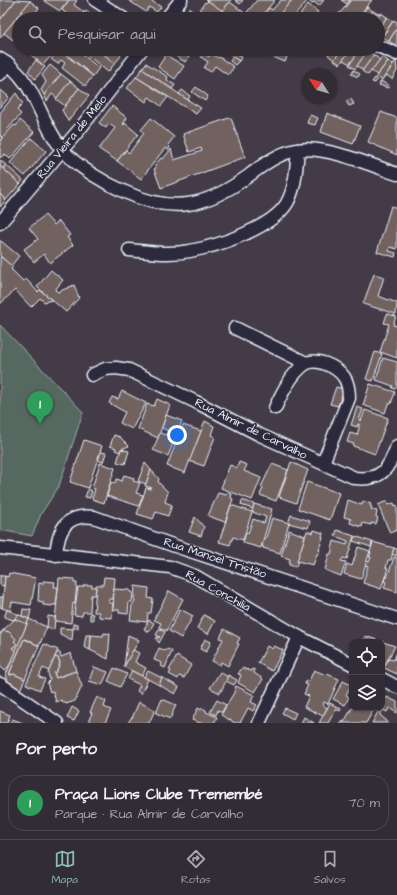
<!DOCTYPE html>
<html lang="pt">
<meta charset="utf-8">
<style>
body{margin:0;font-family:"Architects Daughter",sans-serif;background:#3a343d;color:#f1f3f6}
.controls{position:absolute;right:12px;bottom:12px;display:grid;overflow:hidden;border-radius:8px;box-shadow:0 1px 3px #0004}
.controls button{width:36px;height:36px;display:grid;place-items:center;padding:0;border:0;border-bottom:1px solid #4d4850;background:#322c35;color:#f1f3f6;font:20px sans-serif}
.compass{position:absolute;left:301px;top:68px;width:36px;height:36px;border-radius:50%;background:#322c35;box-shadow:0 1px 3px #0004;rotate:306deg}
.you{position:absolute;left:177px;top:435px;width:14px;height:14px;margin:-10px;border:3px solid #fff;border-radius:50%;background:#1a73e8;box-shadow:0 0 0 6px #1a73e833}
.badge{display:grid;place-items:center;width:26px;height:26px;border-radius:50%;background:#8bbbb9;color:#fff;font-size:13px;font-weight:700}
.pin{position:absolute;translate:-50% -33px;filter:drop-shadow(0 1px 2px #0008)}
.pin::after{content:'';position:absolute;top:21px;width:14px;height:12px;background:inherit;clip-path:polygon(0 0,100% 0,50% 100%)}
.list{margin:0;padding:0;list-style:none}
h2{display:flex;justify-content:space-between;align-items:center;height:52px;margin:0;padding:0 16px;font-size:17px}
h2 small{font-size:13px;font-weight:400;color:#a8a7ad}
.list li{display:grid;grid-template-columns:26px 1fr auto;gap:12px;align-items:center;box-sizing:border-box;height:56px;margin:0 8px 8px;padding:0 8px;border:1px solid #4d4850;border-radius:16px}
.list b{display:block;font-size:15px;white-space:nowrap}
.list p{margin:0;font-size:13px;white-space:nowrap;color:#a8a7ad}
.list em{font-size:13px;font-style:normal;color:#a8a7ad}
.icon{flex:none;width:22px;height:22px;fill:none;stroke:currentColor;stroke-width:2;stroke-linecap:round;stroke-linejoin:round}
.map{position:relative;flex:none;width:397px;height:723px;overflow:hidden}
.search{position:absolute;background:#322c35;box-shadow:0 1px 3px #0004;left:12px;right:12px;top:12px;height:44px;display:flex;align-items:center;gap:10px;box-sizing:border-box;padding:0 14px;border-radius:22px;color:#a8a7ad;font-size:15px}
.sheet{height:116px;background:#322c35}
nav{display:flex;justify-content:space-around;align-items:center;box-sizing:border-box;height:56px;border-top:1px solid #4d4850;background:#322c35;font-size:11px;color:#a8a7ad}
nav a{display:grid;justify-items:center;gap:2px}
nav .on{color:#8bbbb9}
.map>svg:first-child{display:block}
</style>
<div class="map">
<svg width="397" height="723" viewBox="0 0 397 723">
<rect width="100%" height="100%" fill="#433b47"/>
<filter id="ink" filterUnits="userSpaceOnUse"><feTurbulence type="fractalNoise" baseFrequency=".025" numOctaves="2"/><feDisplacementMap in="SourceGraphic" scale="8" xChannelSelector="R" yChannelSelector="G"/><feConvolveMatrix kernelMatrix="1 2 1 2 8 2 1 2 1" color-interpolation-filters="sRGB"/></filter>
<g filter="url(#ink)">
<path fill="#576961" stroke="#a0adac" d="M0,325l83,87 -24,74 -18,28 -9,22 -32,-6z"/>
<g fill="#72625f" stroke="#e8f1f8">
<path d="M0,0h16l-16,20z"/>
<path d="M16,0l15,1 -31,37v-18z"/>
<path d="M44,0h25l-9,11 -16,-10z"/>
<path d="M69,0h8l-3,5 10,7 -6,7h-2l-6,-4 -1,1 -7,-6z"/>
<path d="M128,0h22l11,7 -4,5 -8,-5 -3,5z"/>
<path d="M206,0h25l-9,11z"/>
<path d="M235,0h8l-3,4z"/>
<path d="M257,0h18l-16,19h-14l-2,-2z"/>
<path d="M281,0h11l-16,19h-17l10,-11 3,2z"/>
<path d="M292,0h16l-16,19h-10l-4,-3z"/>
<path d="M308,0h16l-5,6 -5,-4 -2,2z"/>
<path d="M341,0h9l-3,4z"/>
<path d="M351,0h21l-16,19h-8l-8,-6z"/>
<path d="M30,1l9,7 -9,11h-11v13l-6,8 -9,-7z"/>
<path d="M208,1l6,4 20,14h-29l-8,-5 8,-12 1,1z"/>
<path d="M230,2l16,12 -4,5h-7l-13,-8z"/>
<path d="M308,4l10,8 -6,7h-15z"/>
<path d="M367,7l6,4 -5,8h-9z"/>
<path d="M189,8l8,6 8,5h-24z"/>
<path d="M86,10l12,9h-18z"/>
<path d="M373,11l7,4 -3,4h-9z"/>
<path d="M38,12l7,6 -2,1h-11z"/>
<path d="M339,13l2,1 -3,5h-4z"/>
<path d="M381,13l6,4 -9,13 -1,-11z"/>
<path d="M387,17l6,4 -12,17 -3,-2v-6z"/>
<path d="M394,20l3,2v6l-8,13 -7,-4z"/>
<path d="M397,28v14l-2,3 -6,-4z"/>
<path d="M19,35v9l-4,-4z"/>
<path d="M35,49h22l-14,16 -12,-10z"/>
<path d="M60,49h13l2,2 1,-2 23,19 -6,8z"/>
<path d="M80,49h17l18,14 -7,9z"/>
<path d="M97,49h17l7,7 -6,7z"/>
<path d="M169,49h11l10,6 -5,7 -17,-11z"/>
<path d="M180,49h14l-4,6z"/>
<path d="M197,49h11l-4,5z"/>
<path d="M270,49h20l-5,13 -17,-7z"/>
<path d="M303,49h21l-1,4 -4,-1v1l-3,1z"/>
<path d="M332,49h10l-8,11 -6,-5z"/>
<path d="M342,49h9l-11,15 -6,-4z"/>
<path d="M351,49l9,1 -10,14 -7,-4z"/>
<path d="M59,50l34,26 -8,10 -23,-18 3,-5 -4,-3 -3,4 -7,-5z"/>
<path d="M360,50l6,4 -11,15 -6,-4z"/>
<path d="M367,51l7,4 -11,15 -6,-4z"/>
<path d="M234,52l8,5 -3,4 -8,-5z"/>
<path d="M203,53l6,4 2,-3 7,4 1,-1 15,10 -6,8 -13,-9 -4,6 -7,-4 4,-6 -7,-5z"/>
<path d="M166,55l18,11 -9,13 -17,-12z"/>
<path d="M374,55l6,5 -12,15 -6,-4z"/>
<path d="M233,57l6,4 -4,4 -5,-4z"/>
<path d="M382,57l6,4 -11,14 -6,-4z"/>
<path d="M36,60l9,7 -10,12 -7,-8z"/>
<path d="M396,60l1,11 -5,8 -6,-4z"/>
<path d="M388,61l5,4 -11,15 -3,-2 -4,5 -3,-1z"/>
<path d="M146,63l22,14 -1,3 8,5 -3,4 -30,-20z"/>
<path d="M50,65l11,9 -17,21 -3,-5 5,-8 -4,-7z"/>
<path d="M142,69l46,31 13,8 -5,6 -60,-37z"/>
<path d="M354,70l6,4 -2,3 -7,-3z"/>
<path d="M61,74l9,7 -13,17 -5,-4 -5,7 -3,-6z"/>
<path d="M136,77l32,20 -7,9 -12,-9 -3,5 -19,-14z"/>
<path d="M70,81l9,7 -14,18 -9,-7z"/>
<path d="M381,81l8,5 -1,2 -9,-3z"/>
<path d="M196,87l12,9 -3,5 -13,-9z"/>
<path d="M79,88l10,8 -21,25 -6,-11z"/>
<path d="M0,89l9,8 -9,11z"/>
<path d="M182,90l8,6 -2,4 -9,-6z"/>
<path d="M16,93l7,11 -6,6 4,4 -14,16 1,2 -5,6 -3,-3v-22z"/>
<path d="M351,99l3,5 -5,2 -3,-5z"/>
<path d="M112,106l15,12 -4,6 1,1 1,-2 13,11 -21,27 -18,-12 16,-21 -6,-4 -3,4 -7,-5z"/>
<path d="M381,112l16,6v37l-29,-13z"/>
<path d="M327,113l33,13 -7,18 -32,-12z"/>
<path d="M310,115l8,3 -3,7 -8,-2z"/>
<path d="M151,118l23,19 -6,8 2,2 -2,3 -3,-2 -24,31 -24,-18 9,-11 3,3 15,-20 -3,-3z"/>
<path d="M229,118h2l14,39 -84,31 -7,-19 2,-1 -1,-3 6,-7 2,1 8,-10 3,11 28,-9 -1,-3 -12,4 -6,-18z"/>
<path d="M20,120l14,12 -24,27 -5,-5 -5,4v-17l14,-16 2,1z"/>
<path d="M31,138l15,13 -21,25 -15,-13z"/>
<path d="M0,160l6,5 -3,4 -3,-3z"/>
<path d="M6,165l17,15 -3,4 -17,-15z"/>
<path d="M0,166l20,18 -14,16 -6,-6z"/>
<path d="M0,194l6,6 -6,7z"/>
<path d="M391,206l6,2v41l-7,-2 -1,4 7,2 -1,4 -18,-5z"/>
<path d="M45,215l9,10 5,-4 11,14 -3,2 6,8 -23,18 -6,-9 -10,8 -10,-13 14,-10 -9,-11z"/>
<path d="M0,241h1l18,15 -8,10 -11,-10z"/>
<path d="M1,257l12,10 -2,2 12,12 3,-2 12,13 2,-2 12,10 -8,2 -4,-4 -9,9 -16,-17 -15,14v-46z"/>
<path d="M51,270l12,10 -8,10 3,2 16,-7 5,13 -13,14 -29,-25z"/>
<path d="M374,274l10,3 -6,19 19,7 -1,11 -33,-10z"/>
<path d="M387,314l9,2 -3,9 4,1v32l-17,-6 9,-28 -5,-1z"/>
<path d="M375,352l7,2 -9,27 -7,-2z"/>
<path d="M383,358l14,4v25l-2,2 -3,-1 1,-2 -17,-6z"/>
<path d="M370,384l25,8 -4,12h-3l-3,9 -22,-8z"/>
<path d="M336,387l8,2 -6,17 -8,-2z"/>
<path d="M122,391l24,12 -14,26 -12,-6 5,-11 -16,-9 3,-6 6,2z"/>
<path d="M157,399l13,6 -12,33 -20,-9 9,-25 7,2z"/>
<path d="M357,407l6,2 -4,11 2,1 4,-11 23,8 -13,36 -22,-8 1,-2 -7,-2 3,-9 7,2 2,-7v-4h-1l-1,3 -6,-2z"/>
<path d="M166,415l16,6 -14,35 -15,-6 7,-17 6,2 2,-4 -6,-3z"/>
<path d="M205,421l9,5 -3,9 4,2 -11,29 -15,-5z"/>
<path d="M183,425l18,6 -16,42 -18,-7z"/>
<path d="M114,435l6,2 9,9 -8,3 -1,3 -5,-2 1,-2 -6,-2z"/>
<path d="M84,440l18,6 -14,42 -18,-6z"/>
<path d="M121,449l8,2 -4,13 -8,-2z"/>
<path d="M101,452l5,1 -3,9 -5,-2z"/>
<path d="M239,462l8,3 -3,6 17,7 -9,22 -31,-12 9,-23 7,3z"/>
<path d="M291,462l17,8 -12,33 -17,-6z"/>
<path d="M100,463l15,5 -11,35 -12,-4 3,-10 -3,-1z"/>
<path d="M145,463l6,7 -5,14 -8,-3z"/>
<path d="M272,464l16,6 -12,31 -16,-6 3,-7 -2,-1z"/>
<path d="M151,470l8,9 -1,3 10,10 -3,10 7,3 -4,11 -12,-4 -3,7 -16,-5 9,-26 5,1 1,-1 -7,-2z"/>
<path d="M124,475l10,3 -1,3 7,2 -4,10 7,2 -4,11 -32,-10 4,-14 4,1 2,-4 5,2z"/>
<path d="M307,482l32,11 -9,27 -32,-11z"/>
<path d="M88,489l4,2 -2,7 -5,-1z"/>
<path d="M218,493l8,2 1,-2 5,1 -1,4 2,1 -8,23 -17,-6z"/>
<path d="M242,500l12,4 -1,5 -12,-4z"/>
<path d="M348,500l14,5 1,-4 8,3 -1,2 2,1 -1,2 6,2 -1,6 2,1 -2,6 -5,-1v2l-8,-2 -1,4 -12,-4 1,-4 -7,-2z"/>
<path d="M387,501l1,4 6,-2 1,3 2,-1v25l-7,3 -12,-28z"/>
<path d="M254,504l18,5 -11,39 -18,-5 3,-11 2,1 5,-14 11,4 2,-6 -14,-5z"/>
<path d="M231,505l21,7 -9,28 -10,-3 -3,8 -11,-3z"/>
<path d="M291,515l19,6 -2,7 -20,-5z"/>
<path d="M195,517l9,10 -3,9 -12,-4z"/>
<path d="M272,518l17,5 -9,30 -17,-5 1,-1 -2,-1 2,-8h2z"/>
<path d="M289,530l16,6 -9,31 -7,-2 1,-6 -9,-3z"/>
<path d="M314,530l9,3 -1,4h1l-4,12h1l-2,5h-1l-4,11 -16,-4 10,-30 6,2z"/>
<path d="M337,530l17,6 -7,23 -4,-1 -2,3 5,1 -5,14 -16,-6 4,-16h2l3,-13 13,4 1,-4 -13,-5z"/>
<path d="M355,536l17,6 -1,5 -18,-6z"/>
<path d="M373,542l21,6 -3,12h-3l-2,8h2l-7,21 -18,-6 5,-17 -3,-1 2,-4 2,1 2,-5h-2l2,-4 -1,-1z"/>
<path d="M358,547l12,4 -9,28 -17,-5 3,-10 5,2z"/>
<path d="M394,548l3,1v7l-5,-2z"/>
<path d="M394,557l3,1v34l-13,-4 2,-6 -2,-1 1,-4 2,1z"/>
<path d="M9,573l27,5 -5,27 -19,-3 -2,9 -8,-3 3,-32 3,1z"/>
<path d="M0,575v1h5l-1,10 -4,-1z"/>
<path d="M104,577l11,1 -2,21h-4v4h4l-1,15 -13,-1v-5h-5l2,-27h7z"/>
<path d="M59,578l15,1v4h3l-2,21 -2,-1 -2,20 -16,-2z"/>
<path d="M43,581l12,1 -1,5h4l-2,18h-4v1l-9,-1v-3l-5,-1 1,-18 4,1z"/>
<path d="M84,585h8v2h4l-1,8h-4l-1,17h-7l-1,4 -8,-1 4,-28h5z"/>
<path d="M135,586l14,2 -1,10 5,1 -2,14h-3l-1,9 -17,-2 2,-15 3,-4 -1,-3z"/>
<path d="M114,589l16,1v2l3,1 -1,9h-3l-1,12 -9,-1v-3h-6z"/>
<path d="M169,591l14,8 -17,32 -7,-4 2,-4 -7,-3 1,-3z"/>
<path d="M0,597h3l-1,11 -2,-1z"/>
<path d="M23,609l8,1 -2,9 -7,-3z"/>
<path d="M180,609l13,7 -12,22 -12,-7z"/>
<path d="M7,610h1l11,5 -6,5 -9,-3z"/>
<path d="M90,613l3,1v6h-3z"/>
<path d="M19,615l10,4 -2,5 -12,-5z"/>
<path d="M204,615l11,6 -7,13 -11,-6z"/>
<path d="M48,616l7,1 -1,13 -7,-3z"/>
<path d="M15,619l12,5 -11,28 -4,-4 5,-4 -3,-3 2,-2 -8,-8 -1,1 -2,-2 -5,5v-2z"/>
<path d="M29,619l18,8 -8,19 -6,-3 -1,-2h-3l-5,-2 -14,33v3l4,-1 11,5 -5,11 -12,-8 -2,-8z"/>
<path d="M149,620l5,3 -5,9 -5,-3z"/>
<rect x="73" y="624" width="5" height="4"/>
<path d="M60,628l13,1 -1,11 -12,-6z"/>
<path d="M159,629l6,3 -6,11 -3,-4 1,-2 2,1 1,-1 -4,-2z"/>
<path d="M224,629l16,9 -3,5 2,1 -11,22 -7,-4 -1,3 -8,-4 11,-22 -3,-1z"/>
<path d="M5,630l2,2 1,-1 8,8 -2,2 3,3 -5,4 4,4 -7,14 -4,5 -5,-5v-31z"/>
<path d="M104,633l6,1 -2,25 -18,-9 1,-15 12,1z"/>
<path d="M86,635h5l-1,15 -6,-3z"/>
<path d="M128,635l11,5 -15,27z"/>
<path d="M365,636l30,10 -10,19 -3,-1v-22h-20z"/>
<path d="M24,639l5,2h3l1,2 6,3 -14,33 -11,-5 -4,1v-3z"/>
<path d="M205,639l6,3 -5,10 -6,-3z"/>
<path d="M44,644l14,6 -9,21 -6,-3 -4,9 6,2 -5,11 -14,-6z"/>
<path d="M267,646l5,3 2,-3 9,4 -11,21 -14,-8z"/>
<path d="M159,648l7,3 1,-2 5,2 -7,17 -4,-2 1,-3 -8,-3z"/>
<path d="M133,650l6,3 -4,9 11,6 -4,8 -18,-9z"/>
<path d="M57,652l3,1 1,4 10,-4 5,18 -20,7 -2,-5 2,-1 4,-9 -2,-5 -3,-1z"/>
<path d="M397,652v22l-13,-6 4,-9 6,1z"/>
<path d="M177,656l14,9 -7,13 -5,-2 -1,3 -9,-5 2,-3 -2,-1z"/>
<path d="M55,657l3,1 2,5 -4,9 -2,1 2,5 20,-7 6,15 -7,15 -9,3v-1h-3l-1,-3 -6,2 -3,-11 -3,1 -3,-9 3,-3 -2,-7z"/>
<path d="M94,667l14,5 -6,13 -13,-4z"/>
<path d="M114,668l13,6 -7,13 -12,-6z"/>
<path d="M242,668l9,3 1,-2 3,1 -1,3 9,6 -8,13 -17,-9 3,-8 -3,-1z"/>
<path d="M314,670l12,5 1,-1 12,5 -11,25 -4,-2 -1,3 4,3 -4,8 -19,-9 5,-11 -5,-2 4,-9 -3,-1 1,-4 3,1z"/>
<path d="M132,671l16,8 -7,15 -4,-3 3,-6 -12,-6z"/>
<path d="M148,671l14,7 -3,7 -15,-8z"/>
<path d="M220,672l8,5 -8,16 -10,-5z"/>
<path d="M228,675l9,5 -3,5 -8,-4z"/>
<path d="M162,678h1l16,9 -4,7 -16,-9z"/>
<path d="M343,681l8,4 -5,10 3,2 -4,8 -12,-6z"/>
<path d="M236,686l18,9 -3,7 6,3 -4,6 -5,-3 -8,15h-5l-14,-8 15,-26 -1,-1z"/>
<path d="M97,697l9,4 -2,6 7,3 -6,13 -17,-1 4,-9 -2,-1z"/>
<path d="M387,697l10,5v11l-8,-5 -2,4 -4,-2 2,-4 -3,-2z"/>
<path d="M162,699l14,6 -6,14 -14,-6z"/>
<path d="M217,700l9,5 -4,7 -4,-2 -2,5 -6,-3z"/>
<path d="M139,702l16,8 -6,13h-21l3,-5h1z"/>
<path d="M330,703l11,6 -1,2 -4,-2 -8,14h-9z"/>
<path d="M382,704l3,2 -5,9 7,6 1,2h-16l8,-15h2z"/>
<path d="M72,707l7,4 -5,10 -7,-3z"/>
<path d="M198,708l3,2 1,-2 4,2v2l11,5 -3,6h-14l-8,-3z"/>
<path d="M285,708l11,5 -3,6 -11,-6z"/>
<path d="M352,708h16l5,3 -7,12h-26l1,-2 3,1z"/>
<path d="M0,711l10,4 -3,8h-7z"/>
<path d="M304,717l10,6h-13z"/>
<path d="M12,719l11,4h-13z"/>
</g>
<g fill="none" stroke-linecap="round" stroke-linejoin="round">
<g stroke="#e8f1f8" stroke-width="15">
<g id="minor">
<path d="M95,0l29,19"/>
<path d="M166,19l15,-19"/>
<path d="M378,46l19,8"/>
<path d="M0,59c37,21 38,62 63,91 14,17 42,33 62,42 48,22 80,15 122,-15 16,-12 31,-24 50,-27 28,-5 74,15 100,24"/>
<path d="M0,74l9,-10"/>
<path d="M0,223l79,-93 63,-81"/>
<path d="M129,250c20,2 41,5 61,1 28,-5 82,-23 97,-48 9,-16 9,-35 11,-53"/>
<path d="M235,328l71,35"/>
<path d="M92,375l13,-6 11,-1 13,2 67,32 64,33 95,43c26,3 34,-9 42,-32"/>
<path d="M275,408c7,-15 16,-34 30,-44 12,-7 32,3 39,13 4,6 5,14 5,21l-26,65"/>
<path d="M0,548l170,19 25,9 104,61 53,27"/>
<path d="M56,555c2,-25 10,-42 38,-38l81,29 222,73"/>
<path d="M382,679l15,8"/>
<path d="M0,684l57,39"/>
<path d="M259,723l40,-86"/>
</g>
</g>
<use href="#minor" stroke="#2f2a3d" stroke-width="12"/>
</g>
</g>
<g text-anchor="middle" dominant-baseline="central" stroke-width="3" stroke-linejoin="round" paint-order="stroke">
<g font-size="12" fill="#e8f1f8" stroke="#2f2a3d">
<text transform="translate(72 137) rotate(-51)">Rua Vieira de Melo</text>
<text transform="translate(251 429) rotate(26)">Rua Almir de Carvalho</text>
<text transform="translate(215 558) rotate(18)">Rua Manoel Tristão</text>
<text transform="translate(218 591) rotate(29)">Rua Conchilia</text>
</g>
</g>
</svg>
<div class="controls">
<button><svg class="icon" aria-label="locate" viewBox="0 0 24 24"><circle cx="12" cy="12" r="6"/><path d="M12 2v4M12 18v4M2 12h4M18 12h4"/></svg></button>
<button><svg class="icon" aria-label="layers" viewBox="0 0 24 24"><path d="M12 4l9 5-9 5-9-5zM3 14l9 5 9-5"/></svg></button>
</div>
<svg class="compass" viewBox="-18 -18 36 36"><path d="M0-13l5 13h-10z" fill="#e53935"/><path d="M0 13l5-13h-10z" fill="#a8a7ad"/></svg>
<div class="you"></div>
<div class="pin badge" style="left:40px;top:424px;background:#2e9e5b">1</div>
<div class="search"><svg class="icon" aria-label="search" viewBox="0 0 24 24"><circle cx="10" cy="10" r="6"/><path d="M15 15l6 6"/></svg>Pesquisar aqui</div>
</div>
<section class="sheet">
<h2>Por perto<small></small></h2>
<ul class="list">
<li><span class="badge" style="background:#2e9e5b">1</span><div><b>Praça Lions Clube Tremembé</b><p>Parque · Rua Almir de Carvalho</p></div><em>70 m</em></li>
</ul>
</section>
<nav>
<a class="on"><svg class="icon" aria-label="map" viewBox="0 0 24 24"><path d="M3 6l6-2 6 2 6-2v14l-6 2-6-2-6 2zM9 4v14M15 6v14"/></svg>Mapa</a>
<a><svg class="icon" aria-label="directions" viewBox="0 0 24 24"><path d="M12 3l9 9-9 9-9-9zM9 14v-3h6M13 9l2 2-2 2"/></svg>Rotas</a>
<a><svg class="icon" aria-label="saved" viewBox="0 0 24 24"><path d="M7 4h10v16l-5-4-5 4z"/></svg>Salvos</a>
</nav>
